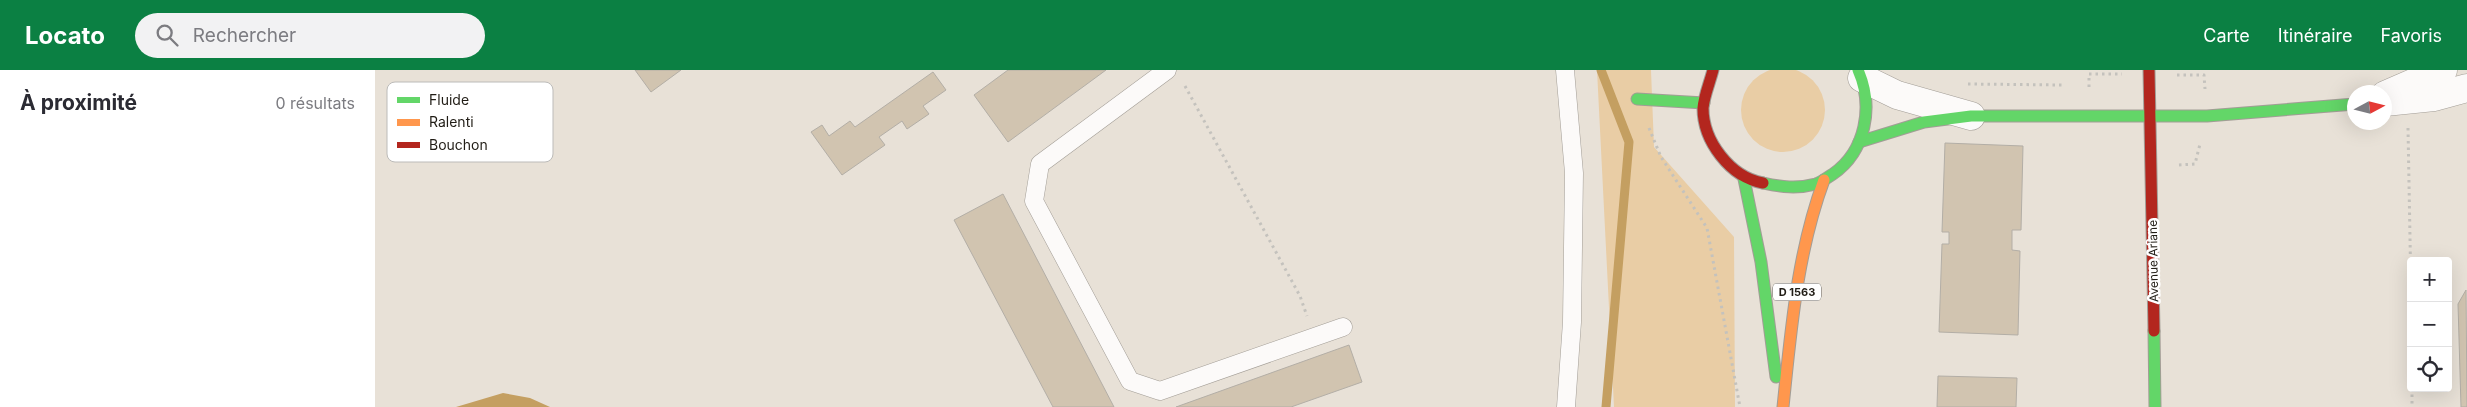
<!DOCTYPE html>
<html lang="fr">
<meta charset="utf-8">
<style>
body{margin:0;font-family:Inter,sans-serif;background:#f2f2f3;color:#2b2b33}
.controls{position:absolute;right:15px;bottom:15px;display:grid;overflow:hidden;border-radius:5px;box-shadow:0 5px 20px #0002}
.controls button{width:45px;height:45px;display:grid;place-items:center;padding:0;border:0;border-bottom:1px solid #e1e1e2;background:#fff;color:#2b2b33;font:25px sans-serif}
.compass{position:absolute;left:1972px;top:15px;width:45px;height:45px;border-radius:50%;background:#fff;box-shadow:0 5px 20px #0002;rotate:83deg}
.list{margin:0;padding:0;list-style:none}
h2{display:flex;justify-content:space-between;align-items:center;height:65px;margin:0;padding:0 20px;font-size:21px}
h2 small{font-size:16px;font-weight:400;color:#7c7c81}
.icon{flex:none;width:28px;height:28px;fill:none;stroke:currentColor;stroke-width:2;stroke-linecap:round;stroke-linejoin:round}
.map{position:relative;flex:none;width:2092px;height:337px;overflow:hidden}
header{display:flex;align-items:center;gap:30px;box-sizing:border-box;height:70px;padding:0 25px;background:#0b8043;color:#fff}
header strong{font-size:24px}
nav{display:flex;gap:28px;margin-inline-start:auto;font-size:18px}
.search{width:350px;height:45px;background:#f2f2f3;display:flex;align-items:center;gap:12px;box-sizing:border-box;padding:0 18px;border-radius:28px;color:#7c7c81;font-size:19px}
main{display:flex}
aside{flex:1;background:#fff}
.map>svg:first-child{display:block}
</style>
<header>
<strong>Locato</strong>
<div class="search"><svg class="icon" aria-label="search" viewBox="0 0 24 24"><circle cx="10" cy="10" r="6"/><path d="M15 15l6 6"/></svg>Rechercher</div>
<nav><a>Carte</a><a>Itinéraire</a><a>Favoris</a></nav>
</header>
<main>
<aside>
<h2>À proximité<small>0 résultats</small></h2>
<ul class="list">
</ul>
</aside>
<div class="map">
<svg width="2092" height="337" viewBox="0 0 2092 337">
<rect width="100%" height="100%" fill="#e8e1d7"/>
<g fill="#e9cda5">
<circle cx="1408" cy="40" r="42"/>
<path d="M1222,0h54l3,77 80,90 1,170h-121z"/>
</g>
<path fill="#c49f61" d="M128,323l27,5 20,9h-94z"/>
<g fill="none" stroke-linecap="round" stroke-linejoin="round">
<path stroke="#c49f61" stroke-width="9" d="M1226,0l28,72 -23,265"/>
</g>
<g fill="#d1c4b0" stroke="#b3aea6">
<path d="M260,0h46l-30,22z"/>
<path d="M633,0h98l-98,72 -34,-47z"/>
<path d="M558,2l13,18 -23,16 6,8 -22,15 -5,-8 -23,16 6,8 -43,30 -31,-43 11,-7 7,11 21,-15 5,6z"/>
<path d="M1570,73l78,3 -2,84h-9v20l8,1 -2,84 -79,-3 3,-88h7v-12h-7z"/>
<path d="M628,124l111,213h-61l-99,-187z"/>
<path d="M2091,220l1,117h-6l-3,-103z"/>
<path d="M974,275l13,37 -71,25h-115z"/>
<path d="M1563,306l79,2 -1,29h-79z"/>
</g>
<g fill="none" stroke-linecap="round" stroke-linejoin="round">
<g stroke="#a29d96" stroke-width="19">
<g id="lane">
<path d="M792,0l-127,94 -6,37 96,180 30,10 183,-64"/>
<path d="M1190,0l9,103 -2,149 -6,85"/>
</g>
</g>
<g stroke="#a29d96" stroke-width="29">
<g id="street">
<path d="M1487,8l35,17 74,21"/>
<path d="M2010,25l58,-25"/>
<path d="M2010,32l49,-5 33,-9"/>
</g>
</g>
<g stroke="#a29d96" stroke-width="13">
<g id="fast">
<path d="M1262,29l67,4"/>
<path d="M1484,72l65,-20 47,-6h236l148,-12"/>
<path d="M1369,109l17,83 15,115"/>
<path d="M1388,113c18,4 34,6 53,1 6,-2 12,-7 17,-10 33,-23 41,-68 25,-104"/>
<path d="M1779,261l1,76"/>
</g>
</g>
<g stroke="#a29d96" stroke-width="13">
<path id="slow" d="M1408,337c8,-77 14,-154 41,-227"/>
</g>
<g stroke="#a29d96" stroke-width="13">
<g id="jam">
<path d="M1338,0c-3,12 -9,26 -10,38 0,33 27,69 60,75"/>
<path d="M1774,0l5,261"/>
</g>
</g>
<g stroke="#c4c2bd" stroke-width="3" stroke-dasharray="2.5 4" stroke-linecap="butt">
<path d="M1802,5h27l1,14"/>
<path d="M1593,14l94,1"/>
<path d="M810,16l115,210 7,20"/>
<path d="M1714,17v-13h33"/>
<path d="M1274,58l12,29 46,71 33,179"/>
<path d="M2033,58l3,165"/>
<path d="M1804,95l16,-1 5,-20"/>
<path d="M2037,318v19"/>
</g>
<use href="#lane" stroke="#fcfaf9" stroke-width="18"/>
<use href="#street" stroke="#fcfaf9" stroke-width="28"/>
<use href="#fast" stroke="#63d668" stroke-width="11"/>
<use href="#slow" stroke="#ff974d" stroke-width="11"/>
<use href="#jam" stroke="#b3261e" stroke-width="11"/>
</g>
<g text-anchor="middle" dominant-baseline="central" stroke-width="5" stroke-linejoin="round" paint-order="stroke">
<rect fill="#fff" stroke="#64615c" stroke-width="1" x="1398" y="213.5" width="48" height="17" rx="4"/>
<g font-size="11" font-weight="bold" fill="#211d16">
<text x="1422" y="222">D 1563</text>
</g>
<g font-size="12" fill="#211d16" stroke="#fff">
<text transform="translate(1778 191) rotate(-91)">Avenue Ariane</text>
</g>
</g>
<rect x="12" y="12" width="166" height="80" rx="8" fill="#fff" stroke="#bcbbb9" stroke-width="1"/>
<rect x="22" y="27" width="23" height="6" fill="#63d668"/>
<rect x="22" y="49" width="23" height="7" fill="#ff974d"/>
<rect x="22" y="72" width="23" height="6" fill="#b3261e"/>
<g font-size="14" fill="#211d16">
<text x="54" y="35">Fluide</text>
<text x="54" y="57">Ralenti</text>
<text x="54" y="80">Bouchon</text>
</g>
</svg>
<div class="controls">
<button>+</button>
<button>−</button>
<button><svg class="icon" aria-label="locate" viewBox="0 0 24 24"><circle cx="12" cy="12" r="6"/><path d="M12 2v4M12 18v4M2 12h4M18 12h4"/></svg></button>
</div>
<svg class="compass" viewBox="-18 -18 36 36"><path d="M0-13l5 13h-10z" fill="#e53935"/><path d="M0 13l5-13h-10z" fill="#7c7c81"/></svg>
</div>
</main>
